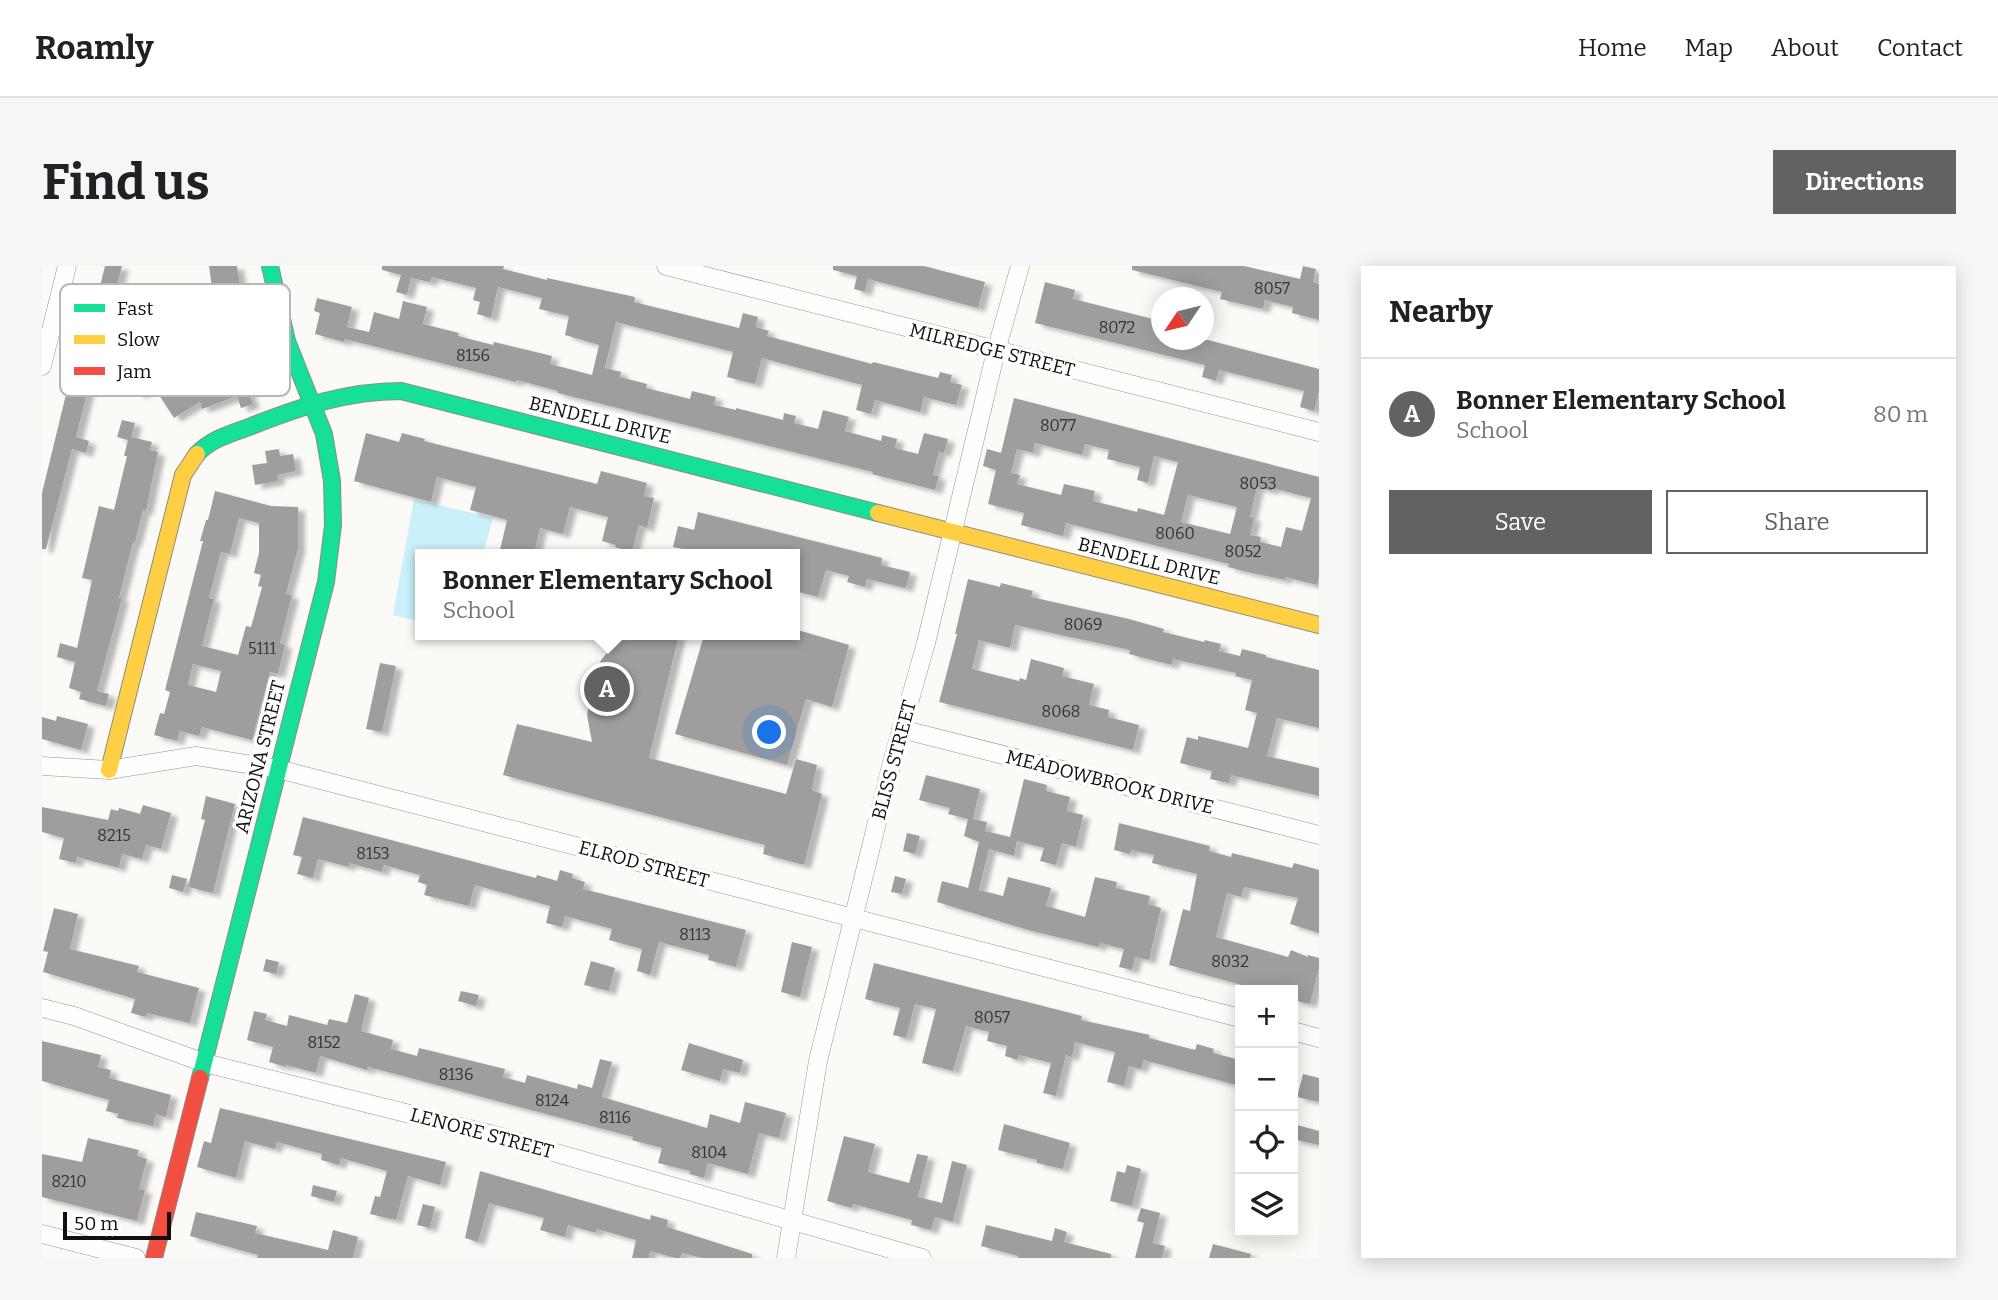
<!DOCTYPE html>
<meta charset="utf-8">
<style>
body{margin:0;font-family:Bitter,serif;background:#f6f6f6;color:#202124}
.controls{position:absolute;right:21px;bottom:21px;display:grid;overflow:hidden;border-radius:0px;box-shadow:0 4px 18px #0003}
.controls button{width:63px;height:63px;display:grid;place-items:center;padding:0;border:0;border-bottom:2px solid #e0e0e0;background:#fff;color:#202124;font:35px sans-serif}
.compass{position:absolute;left:1109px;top:21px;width:63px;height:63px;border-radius:50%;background:#fff;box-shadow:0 4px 18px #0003;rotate:235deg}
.scale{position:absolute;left:21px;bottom:18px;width:108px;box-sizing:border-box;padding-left:7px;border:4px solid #101010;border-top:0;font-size:19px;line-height:24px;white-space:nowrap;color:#101010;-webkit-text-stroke:5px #fff;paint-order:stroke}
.you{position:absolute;left:728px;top:467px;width:24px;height:24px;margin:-18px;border:5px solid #fff;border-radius:50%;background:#1a73e8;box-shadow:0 0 0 10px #1a73e833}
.badge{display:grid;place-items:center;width:46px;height:46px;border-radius:50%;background:#636261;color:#fff;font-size:23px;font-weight:700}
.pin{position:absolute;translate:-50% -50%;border:4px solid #fff;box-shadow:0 2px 7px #0006}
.popup{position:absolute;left:373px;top:283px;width:385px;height:91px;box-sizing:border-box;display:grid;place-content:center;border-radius:0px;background:#fff;filter:drop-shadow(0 2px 5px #0005);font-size:23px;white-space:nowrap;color:#757577}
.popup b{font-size:26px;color:#202124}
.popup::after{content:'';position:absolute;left:50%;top:100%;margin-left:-14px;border:14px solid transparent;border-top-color:#fff}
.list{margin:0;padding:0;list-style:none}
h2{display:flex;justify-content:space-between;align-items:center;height:91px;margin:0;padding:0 28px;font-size:30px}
h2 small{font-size:23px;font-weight:400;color:#757577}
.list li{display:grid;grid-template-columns:46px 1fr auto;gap:21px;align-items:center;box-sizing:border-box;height:112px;padding:0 28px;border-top:2px solid #e0e0e0}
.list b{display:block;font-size:26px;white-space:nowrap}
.list p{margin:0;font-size:23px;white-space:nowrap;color:#757577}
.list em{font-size:23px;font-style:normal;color:#757577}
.actions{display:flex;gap:14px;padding:21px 28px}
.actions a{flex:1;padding:16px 0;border:2px solid #636261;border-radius:0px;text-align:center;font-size:24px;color:#636261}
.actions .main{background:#636261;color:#fff}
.icon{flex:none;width:38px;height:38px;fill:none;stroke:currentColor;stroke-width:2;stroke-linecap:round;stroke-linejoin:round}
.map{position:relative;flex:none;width:1277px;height:992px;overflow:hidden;border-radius:0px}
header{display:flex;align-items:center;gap:42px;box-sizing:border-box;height:98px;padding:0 35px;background:#fff;border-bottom:2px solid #e0e0e0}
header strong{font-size:33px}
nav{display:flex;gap:38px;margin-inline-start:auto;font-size:24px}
.intro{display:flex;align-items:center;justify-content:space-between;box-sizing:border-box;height:168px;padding:0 42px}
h1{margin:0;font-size:49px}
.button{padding:18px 32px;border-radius:0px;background:#636261;color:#fff;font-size:24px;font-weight:700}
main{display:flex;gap:42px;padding:0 42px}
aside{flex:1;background:#fff;border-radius:0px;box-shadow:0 4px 18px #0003}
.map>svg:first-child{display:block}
</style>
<header>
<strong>Roamly</strong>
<nav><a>Home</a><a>Map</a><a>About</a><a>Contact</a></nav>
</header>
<div class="intro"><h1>Find us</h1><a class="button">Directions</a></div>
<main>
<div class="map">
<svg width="1277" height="992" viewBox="0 0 1277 992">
<defs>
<filter id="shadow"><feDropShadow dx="7" dy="4" stdDeviation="2" flood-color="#0004"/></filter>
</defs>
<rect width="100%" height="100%" fill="#fcfaf7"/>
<path fill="#caf0fa" d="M372,233l79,19 -10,36h-63v68l-27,-7z"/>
<g fill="#a09e9c" fill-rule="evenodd" filter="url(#shadow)">
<path d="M63,0h17l-19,75 19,5 -3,13 -22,-6 -21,84 13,4 -3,12 -14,-4 -26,100h-4v-56l36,-148 7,2z"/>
<path d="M167,0h28l9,57 -42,8 -4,-20 15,-2z"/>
<path d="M340,0h122l-1,3 44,11v-2l88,19 -1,5 105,26 4,-15 15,4 -2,10 13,4 -2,5 105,28 1,-2 65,16 2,-6 12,3 -2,7 12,3 -6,20 -32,-8 -4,15 -45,-12 -4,14 -15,-4 6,-25 -100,-27 -7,26 -28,-7 6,-25 -117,-30 -11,46 16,4 -1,5 27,7 -1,4 44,11 2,-8 24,6 -2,8 22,5v-2l47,12 1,-7 12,3 -2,7 24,6 5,-19 26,7 -4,14 36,10 1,-6 15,4 -2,9 23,6 6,-21 24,6 -4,14 -5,-1 -6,23 6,1 -4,14 -63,-16 1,-2 -315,-79v-2l-41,-11 -1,2 -171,-43 -1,3 -29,-8 5,-21 -6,-2 3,-13 35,9 -5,20 22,5 5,-20 25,7 4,-18 24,6 -4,17 36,9 -1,3 35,9 1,-3 58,14 -2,8 42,11 7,-30 -34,-10 4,-19 -30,-7 3,-11 -44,-11 -7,31 -14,-4 3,-12 -7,-2 3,-12 -44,-11 -2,5 -19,-4 -4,17 -11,-3 5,-17 -19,-5z"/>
<path d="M791,0h91l61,16 -7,26 -110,-29 -3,13 -11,-3 3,-13 -24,-6z"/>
<path d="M1090,0h112l56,13 3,-13 13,3 -3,13 6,2v36l-27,-7 1,-6 -28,-7 -2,9 -43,-10 2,-7 -90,-22z"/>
<path d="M1003,16l30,8 -2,9 88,22v19h47l111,29v23l-5,19 -14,-4 4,-16 -85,-21 -3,11 -14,-4 3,-12 -170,-42z"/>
<path d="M210,89l12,31 -16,6 5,12 -12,4 -4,-12 -35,13 -2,-7 -26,16 -15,-23 18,-11 7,11 19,-7 -4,-10z"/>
<path d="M106,108l7,10 -16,11 -7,-11z"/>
<path d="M972,132l305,79v99l-2,9 -32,-8v3l-33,-7 -24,-6 1,-3 -163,-41 -3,13 -42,-11 3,-12 -36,-9 8,-34 -13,-4 4,-17 14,4zM993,177l47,12 3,-11 24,6 -2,9 33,8 -3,13 11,3 6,-27 24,6 -14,53 -26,-7 -1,4 -44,-11 2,-10 -31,-7 -3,11 -44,-11 3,-9 -9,-2 6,-24 16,4zM1215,221l15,4v-3l39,10 -9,33 -16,-4 -5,20 -21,-5 1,-5 -11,-2 4,-17 -4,-1zM1146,229l49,12 -7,27 -49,-12z"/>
<path d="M80,154l13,3 -4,14 21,5 -2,8 8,2 -12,59 -3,-1 -8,32h-2l-14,56h3l-25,93 12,3 -3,12 -27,-7 2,-7 -12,-4 6,-26 -18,-5 3,-14 17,5 15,-68 -10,-2 17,-72 15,4 13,-54h-3l4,-16 -11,-3z"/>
<path d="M324,167l33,9 3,-9 23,6 -1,2 173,43 4,-13 46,12 -3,13 10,2 -7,30 -8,-3 -7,27 -17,-5 1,-2 -14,-4 6,-24 -38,-10 -7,27 -23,-6 -6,26h-35l8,-34 -37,-10 6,-23 -39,-10 -6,25 -77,-21z"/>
<path d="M237,183l1,7 13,-2 3,17 -19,4 1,6 -23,4 -3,-20 15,-2 -2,-12z"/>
<path d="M173,225l56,15 27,1v42l-12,45 6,1 -12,48 5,2 -7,29 -8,-2 -18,68 -50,-13 -3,9 -19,-5 -3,10 -23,-6 6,-22 4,1 6,-22 -5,-2 38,-149h-3l6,-21h2zM197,252l20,5v30l-5,20 7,2 -3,11 4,1 -11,40 -5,-1 -8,29 -36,-9 12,-47 -5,-1 12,-46 9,2zM151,398l28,7 -5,21 -28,-7z"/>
<path d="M656,246l184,46 -1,7 29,7 -4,16 -39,-9 -2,8 -18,-5 2,-6 -23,-6 -8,27 -23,-6 5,-20 -6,-1v-16h-37l-17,-4 -1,4h-57l1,-5 -10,-2 5,-21 16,4z"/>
<path d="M926,313l32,8 1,-4 32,8 -2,6 98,22 35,10 -1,3 41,10 1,-2 16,4 -2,7 21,5 2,-7 24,6v2l53,13v58l-42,-10 -10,38 52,12v28l-88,-21 -2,8 -19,-4 2,-8 -32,-8 7,-26 11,3v-4l50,12 9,-35 -12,-3 7,-30 -17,-4 1,-3 -63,-14 -1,6 -43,-11 1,-4 -115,-25 -5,23 -31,-8 -7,29 47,12 1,-3 6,2 5,-21 33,9 -2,8 32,8 -5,21 20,5 -1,7 31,8 -6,25 -194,-48 18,-68h-2z"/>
<path d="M752,363l55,16 -17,62 -26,-8 -19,66 -112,-31 29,-99h90z"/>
<path d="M580,369h57l-30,123 137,36 10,-35 21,6 -5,25 10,4 -18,71 -41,-11 2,-9 -262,-70 14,-51 75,18 -5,-27 2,-10 8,-9 3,-13 -2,-13 3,-10z"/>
<path d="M338,397l16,3 -14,66 -16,-3z"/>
<path d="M15,450l31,8 -7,26 -39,-11v-22l14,4z"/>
<path d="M884,509l54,14 -7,30 14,3 -2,9 25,6 14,-58 23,6 -1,6 24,6 -3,14 16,4 -7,32 -14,-4 -6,22 -16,-4 4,-13 -27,-7 -3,15 -25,-7 -10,41 24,6 5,-19 43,11 -5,18 39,11 10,-40 22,5 -1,6 34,8 -2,8 13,4 -12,52 -14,-3 -3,13 -13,-3 5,-18 -24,-6 -1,4 -71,-17 -91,-28 5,-21 26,7 11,-46 -15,-6 4,-17 -20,-5 2,-6 -31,-8z"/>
<path d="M164,530l29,8 -22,89 -25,-6 17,-67 -4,-1z"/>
<path d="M101,539l28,8 -10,36 -15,-4 -4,14 -20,-5 -3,14 -42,-11 -1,6 -17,-4 5,-21 -22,-6v-25l66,13 3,-11 7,2 1,-3 21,6z"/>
<path d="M261,551l233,61 1,-3 20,6 3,-11 13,4 -1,4 13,4 -2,7 163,41 -10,37 -28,-7 1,-5 -50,-13 -9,33 -13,-4 5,-22 -33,-9 3,-11 -47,-13 -3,11 -16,-4 4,-17 -75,-21 -6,21 -45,-11 3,-10 -9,-3 2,-7 -36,-10 -2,7 -33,-9v4l-31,-8 -5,19 -16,-4 5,-17 -9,-2z"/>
<path d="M1077,557l91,23 -1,5 22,6 1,-4 60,15 2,-5 25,7v63l-29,-9 8,-26 -54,-11 -3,10 -14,-4 -11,44 72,20 3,-7 17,7v-2l11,3v10l-9,36 -17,-4v-10h-33l-91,-25 14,-56 7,2 7,-37 -45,-11 2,-8 -23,-5 -1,4 -16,-4z"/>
<path d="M865,567l13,3 -5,18 -12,-3z"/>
<path d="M130,609l15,4 -4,13 -14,-4z"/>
<path d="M853,610l11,3 -4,15 -11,-2z"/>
<path d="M12,642l24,6 -8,35 69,17 -2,6 62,16 -9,35 -43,-10 -1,4 -15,-4 4,-14 -92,-27 5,-20 -5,-1z"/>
<path d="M750,676l20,5 -12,50 -19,-5z"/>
<path d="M224,693l13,3 -3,12 -13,-3z"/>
<path d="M549,695l24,7 -6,23 -25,-6z"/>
<path d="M832,697l208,53 -1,4 69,15 -1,3 46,12 2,-6 17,5 -1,4 27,7v26l-96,-26 -3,9 -12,-3 -5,20 -17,-4 8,-30 -40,-10 -3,15 -6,-2 -10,41 -13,-3 8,-30 -32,-8 -1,5 -13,-4 2,-10 -20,-5 2,-9 -23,-6 -13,45 -31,-8 14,-54 -21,-5 -9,34 -13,-3 7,-27 -35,-9z"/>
<path d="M419,725l18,4 -3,11 -18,-5z"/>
<path d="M313,728l14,4 -8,33 32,9 -2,9 26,7 2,-8 86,21 -2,8 22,6 2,-8 50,14 1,-5 14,4 8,-29 12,3 -10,35 105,31 3,-14 30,9 5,-21 41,11 -7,25 -20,-5 -11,41 -40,-11 -4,15 -15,-4 1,-3 -32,-8 4,-15 -30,-8 1,-3 -234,-62 -31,-8 -1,3 -47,-14 -4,17 -30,-8v2l-17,-5 4,-15 -26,-7 7,-29 13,3 -2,6 22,6 2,-11 38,10 2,-6 18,4z"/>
<path d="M0,775l59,14 -3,12 13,3 -2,8 62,17 -5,22 -10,-3 -3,12 -36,-8 1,-4 -12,-3 3,-11 -67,-19z"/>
<path d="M647,777l54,17 -3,13 -17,-4 -3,12 -39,-11z"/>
<path d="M1261,808l16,4v24l-22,-5z"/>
<path d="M178,842l226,54 -6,23 -32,-9 -12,44 -26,-6 5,-18 5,1 7,-26 -46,-13 -2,7 -18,-5 1,-6 -45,-12 -2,7 -30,-8 -9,37 -39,-11 7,-26 7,2z"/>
<path d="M962,858l66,19 -7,26 -26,-6v-3l-39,-10z"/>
<path d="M1251,858l26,7v14l-26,-6z"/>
<path d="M802,870l31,8 -7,28 41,11 8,-29 11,2 -10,41 24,6 10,-42 15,4 -14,57 -18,-5 -4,13 -20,-5 1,-5 -59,-16 -1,4 -25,-7z"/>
<path d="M46,872l51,12 -2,6 10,3 -8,30 6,1 -8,31 -95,-24v-43l40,8z"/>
<path d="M1085,899l14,4 -9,37 -22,-5 7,-30 8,2z"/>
<path d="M438,905l170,49 1,-5 17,5 -1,7 85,27v4h-50l-20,-5 -2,5h-5l-25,-7 -1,7h-17l4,-18 -39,-11 -1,4 -28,-8 -3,12 -25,-7 4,-12 -55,-15 -11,39 -13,-4z"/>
<path d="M271,919l24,6 -3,11 -23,-6z"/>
<path d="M381,938l12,3 -5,21 -13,-3z"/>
<path d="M1099,942l19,5 -7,30 12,3 -3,12h-27l9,-35 -7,-2z"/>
<path d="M154,946l61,14 -2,7 73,17 5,-20 25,7 -5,21h-96l1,-3 -68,-19z"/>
<path d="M944,959l66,16 3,-13 12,4 -3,10 47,12v4h-93v-2l-37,-10z"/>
<path d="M1171,978l38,10 -1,4h-41z"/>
</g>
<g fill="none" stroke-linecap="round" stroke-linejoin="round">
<g stroke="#969594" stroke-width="19">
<g id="street">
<path d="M624,0l653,166"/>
<path d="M0,100l25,-100"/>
<path d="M859,463l418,106"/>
<path d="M0,500l67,4 87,-14 82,13 962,249"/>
<path d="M0,742l32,8 131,47 289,72 428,123"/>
<path d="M1251,765l26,7"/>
<path d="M0,968l94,24"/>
<path d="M744,992l32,-197 73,-295 35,-123 70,-292 24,-85"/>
</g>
</g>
<g stroke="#8d8c8b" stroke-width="18">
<g id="fast">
<path d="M155,188c14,-15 33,-20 52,-27 50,-20 98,-36 152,-36l477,122"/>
<path d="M158,812l126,-496 7,-57 -1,-44 -8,-47 -37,-93 -17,-75"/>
</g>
</g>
<g stroke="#8d8c8b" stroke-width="18">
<g id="slow">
<path d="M836,247l441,112"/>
<path d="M67,504l74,-295 14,-21"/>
</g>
</g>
<g stroke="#8d8c8b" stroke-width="18">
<path id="jam" d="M112,992l46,-180"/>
</g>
<use href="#street" stroke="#fffefe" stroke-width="18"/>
<use href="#fast" stroke="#16e098" stroke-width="16"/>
<use href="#slow" stroke="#ffcf43" stroke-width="16"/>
<use href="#jam" stroke="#f24e42" stroke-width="16"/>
</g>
<g text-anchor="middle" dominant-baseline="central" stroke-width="7" stroke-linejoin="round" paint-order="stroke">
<g font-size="16" fill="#343433">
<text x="1230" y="22">8057</text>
<text x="1075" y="61">8072</text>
<text x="431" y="89">8156</text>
<text x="1016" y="159">8077</text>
<text x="1216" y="217">8053</text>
<text x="1133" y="267">8060</text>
<text x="1201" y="285">8052</text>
<text x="1041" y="358">8069</text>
<text x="220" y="382">5111</text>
<text x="1019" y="445">8068</text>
<text x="72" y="569">8215</text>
<text x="331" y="587">8153</text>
<text x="653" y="668">8113</text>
<text x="1188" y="695">8032</text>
<text x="950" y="751">8057</text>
<text x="282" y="776">8152</text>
<text x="414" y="808">8136</text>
<text x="510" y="834">8124</text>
<text x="573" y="851">8116</text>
<text x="667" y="886">8104</text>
<text x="27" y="915">8210</text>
</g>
<g font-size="19" fill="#101010" stroke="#fff">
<text transform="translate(950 84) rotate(14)">MILREDGE STREET</text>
<text transform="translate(558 154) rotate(14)">BENDELL DRIVE</text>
<text transform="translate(1107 295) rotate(14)">BENDELL DRIVE</text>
<text transform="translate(218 491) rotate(-76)">ARIZONA STREET</text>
<text transform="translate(852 494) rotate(-75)">BLISS STREET</text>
<text transform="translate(1068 516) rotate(14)">MEADOWBROOK DRIVE</text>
<text transform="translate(602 598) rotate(15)">ELROD STREET</text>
<text transform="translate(440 867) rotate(15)">LENORE STREET</text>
</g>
</g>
<rect x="18" y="18" width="230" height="112" rx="10" fill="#fff" stroke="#b7b7b7" stroke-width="2"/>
<rect x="32" y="38" width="31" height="8" fill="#16e098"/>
<rect x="32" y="69" width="31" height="9" fill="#ffcf43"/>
<rect x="32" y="101" width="31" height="8" fill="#f24e42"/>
<g font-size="19" fill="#101010">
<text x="75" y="49">Fast</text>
<text x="75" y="80">Slow</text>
<text x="75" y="112">Jam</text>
</g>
</svg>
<div class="controls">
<button>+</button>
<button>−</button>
<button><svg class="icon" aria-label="locate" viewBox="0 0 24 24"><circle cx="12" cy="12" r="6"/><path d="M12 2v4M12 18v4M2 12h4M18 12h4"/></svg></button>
<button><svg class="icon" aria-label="layers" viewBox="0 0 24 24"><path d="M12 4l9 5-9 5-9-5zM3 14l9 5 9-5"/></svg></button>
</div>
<svg class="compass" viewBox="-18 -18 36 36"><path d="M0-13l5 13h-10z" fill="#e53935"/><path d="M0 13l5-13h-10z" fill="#757577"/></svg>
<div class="scale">50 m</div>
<div class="you"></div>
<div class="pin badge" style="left:565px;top:423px">A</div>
<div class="popup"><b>Bonner Elementary School</b>School</div>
</div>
<aside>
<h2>Nearby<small></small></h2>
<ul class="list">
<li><span class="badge">A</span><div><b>Bonner Elementary School</b><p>School</p></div><em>80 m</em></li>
</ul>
<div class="actions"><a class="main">Save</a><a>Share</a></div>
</aside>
</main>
